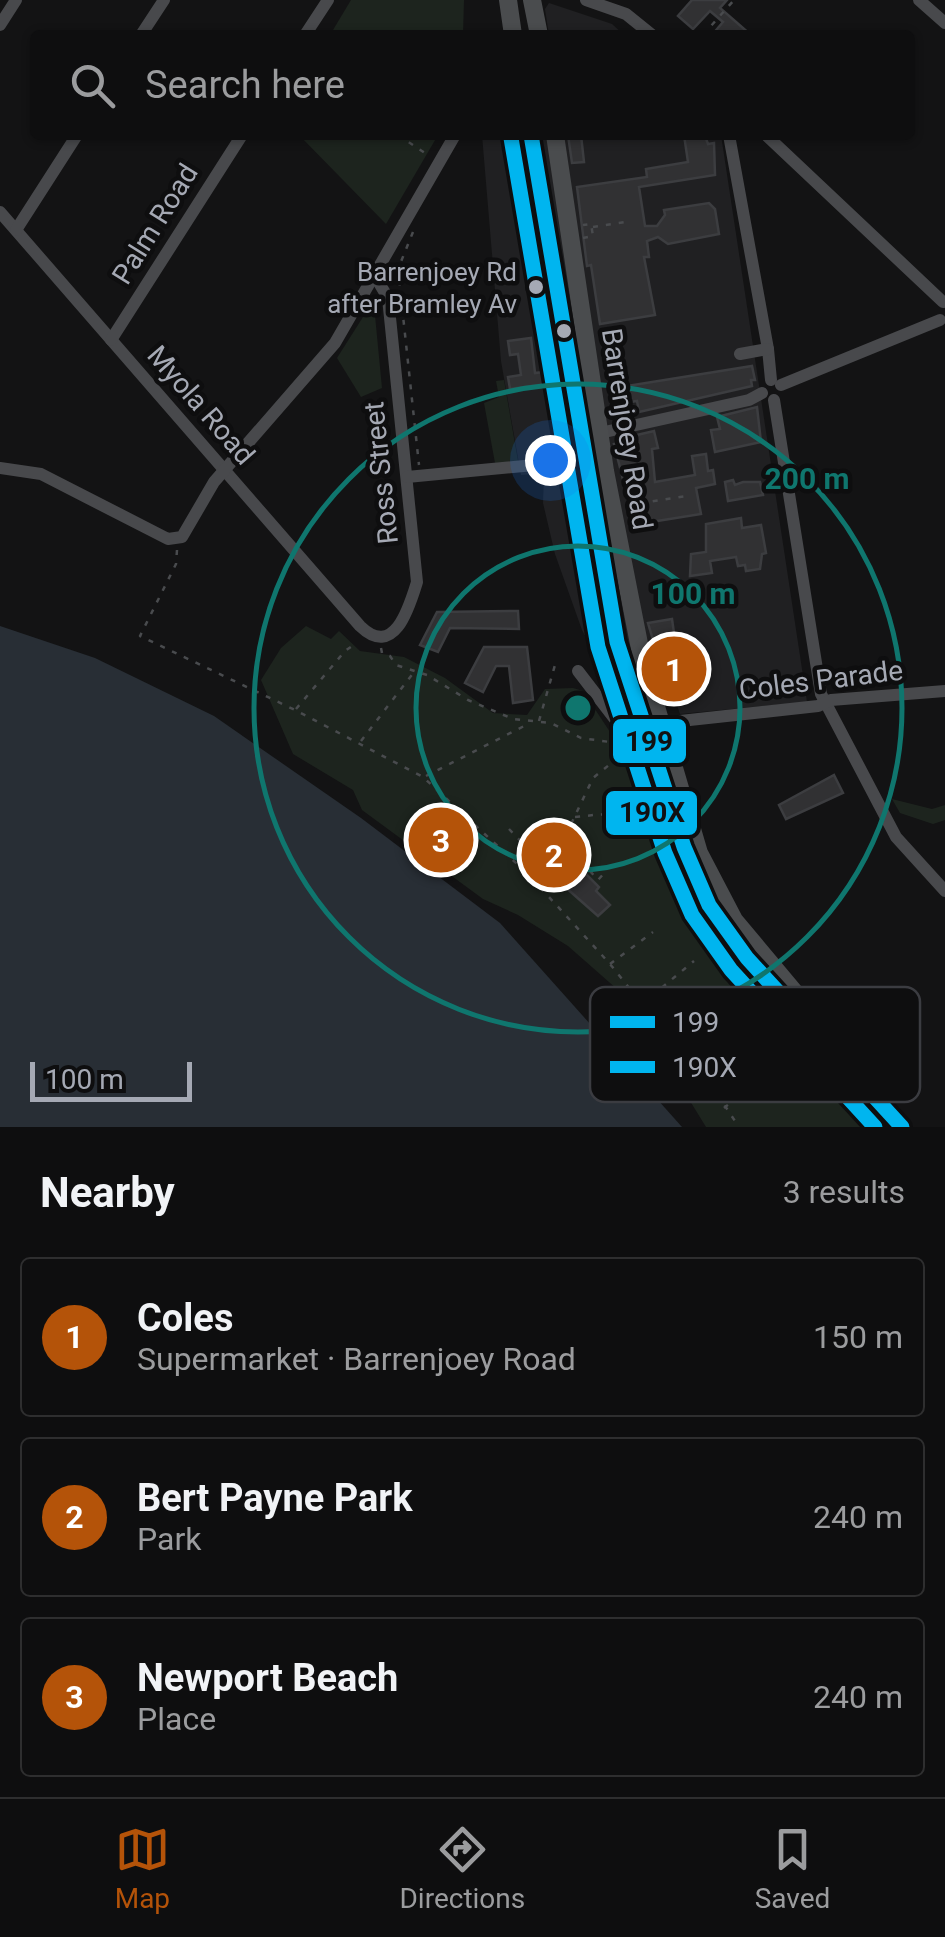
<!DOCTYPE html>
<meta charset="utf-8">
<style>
body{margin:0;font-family:Roboto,sans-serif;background:#171718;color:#f1f3f6}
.scale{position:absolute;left:30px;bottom:25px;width:162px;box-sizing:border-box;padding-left:10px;border:5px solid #a5a9b4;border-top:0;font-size:28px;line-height:35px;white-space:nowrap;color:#a5a9b4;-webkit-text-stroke:8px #0e0e0f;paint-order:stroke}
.you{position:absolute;left:550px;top:460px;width:35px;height:35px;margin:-25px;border:8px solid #fff;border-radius:50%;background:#1a73e8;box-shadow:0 0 0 15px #1a73e833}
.badge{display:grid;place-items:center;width:65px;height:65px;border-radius:50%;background:#b45309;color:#fff;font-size:32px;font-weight:700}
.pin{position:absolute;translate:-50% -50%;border:5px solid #fff;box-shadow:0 2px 10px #0006}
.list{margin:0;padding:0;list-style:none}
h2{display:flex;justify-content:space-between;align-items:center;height:130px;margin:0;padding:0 40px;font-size:42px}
h2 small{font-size:32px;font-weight:400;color:#9b9c9e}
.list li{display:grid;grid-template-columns:65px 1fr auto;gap:30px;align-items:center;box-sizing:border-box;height:160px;margin:0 20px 20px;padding:0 20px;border:2px solid #2e2e2f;border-radius:10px}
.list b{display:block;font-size:38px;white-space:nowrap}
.list p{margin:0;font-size:32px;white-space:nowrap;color:#9b9c9e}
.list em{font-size:32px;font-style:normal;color:#9b9c9e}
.icon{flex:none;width:55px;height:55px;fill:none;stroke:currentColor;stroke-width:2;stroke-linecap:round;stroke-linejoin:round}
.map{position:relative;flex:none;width:945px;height:1127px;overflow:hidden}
.search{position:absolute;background:#0e0e0f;box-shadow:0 2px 8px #0004;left:30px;right:30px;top:30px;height:110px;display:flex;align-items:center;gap:25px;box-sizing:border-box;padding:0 35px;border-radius:10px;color:#9b9c9e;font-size:38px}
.sheet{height:670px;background:#0e0e0f}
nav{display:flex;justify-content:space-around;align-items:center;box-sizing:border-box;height:140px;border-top:2px solid #2e2e2f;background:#0e0e0f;font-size:28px;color:#9b9c9e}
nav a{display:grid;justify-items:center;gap:5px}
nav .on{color:#b45309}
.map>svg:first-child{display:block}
</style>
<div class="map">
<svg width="945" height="1127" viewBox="0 0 945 1127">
<rect width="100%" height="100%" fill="#131314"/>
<g fill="#202022">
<path d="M549,3l63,21 12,11h-75l-4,-26z"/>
<path d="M482,135h239l86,567 -127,12 -16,-47 -53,18 -29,-55 -27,-76 -12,-51 1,-30 -23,2 -20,-114z"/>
</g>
<g fill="#1d241e">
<path d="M351,0h113l-1,35h-133z"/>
<path d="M299,135h139l-52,89z"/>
<path d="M374,305l8,83 -21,9 -24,-39 26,-41z"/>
<path d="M504,380l14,81 -23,2 -11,-60 15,-6 -3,-16z"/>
<path d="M306,626l25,13 8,-8 21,20 44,6 41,21 48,35 34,2 18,-26 28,-1 10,3 27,41 33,24 67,160 108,144 64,67h-176l-80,-130 -58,-51 -50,-31 -35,-16 -121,-89 -9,-20 -60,-36 -32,-74 20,-32z"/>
<path d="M892,799l40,10 13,-4v15l-12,4 -33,-11z"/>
</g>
<path fill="#282e35" d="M0,626l95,32 119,58 147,102 139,105 182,204h-682z"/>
<g fill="#313133" stroke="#3c3d40" stroke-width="2.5">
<path d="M692,0h35l-7,8 31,27h-39l11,-13 -13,-11 -17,18 -15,-13z"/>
<path d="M568,135h13l3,27 -12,1z"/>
<path d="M684,135l21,1 3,8 6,-1 1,32 -76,12 6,39h12l8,-11 -1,-5 45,-7 6,6 4,25 -51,10 -10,-7 -11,4 2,16h-5l11,58 -55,9 -9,-59 -4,1 -10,-79 70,-10 -1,-8 42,-7z"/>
<path d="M531,338l4,35 16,-2 2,12 -43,6 -2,-12 13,-2 -3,-21 -8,1 -2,-14z"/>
<path d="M752,366l3,14h-4l1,6 -113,26 -2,-11 -7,1 -3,-16z"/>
<path d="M757,407l4,35 -46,10 -4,-22 9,-1 -3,-12z"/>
<path d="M654,431l4,17 -6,1 3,33 40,-7 -3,-19 14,-2 2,17 5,-1 2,14 -19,4 5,26 -69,11 -2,-14 5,-7 -7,-5 -14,-55 24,-4 -1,-5z"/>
<path d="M733,480l2,5 8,-3h17l3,13 -35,6 -3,-19z"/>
<path d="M741,518l1,10 19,-3 5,28 -4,1 -2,15 -14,2 -1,-6 -7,1 -2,-9 -26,4 2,12 -22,3 1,-22 15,-2v-28z"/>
<path d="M518,611l1,18 -69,-1 -12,24 -18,-7 17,-33z"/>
<path d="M672,619l2,14 -21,7 -5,-17z"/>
<path d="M484,647h43l6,53 -20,3 -4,-37h-13l-13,26 -18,-9z"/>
<path d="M834,775l9,18 -57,26 -7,-14z"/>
<path d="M560,848l39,39 -3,4 14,14 -12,11 -43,-38 4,-3 -13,-13z"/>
</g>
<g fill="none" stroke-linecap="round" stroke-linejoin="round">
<g stroke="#494b4e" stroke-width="2.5" stroke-dasharray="5 8" stroke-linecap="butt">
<path d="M703,35l31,-35"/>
<path d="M398,135l27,18"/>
<path d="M593,227l33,-5"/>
<path d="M413,232l-15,37 21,196"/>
<path d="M583,238l10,-2 -2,-12 -8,1"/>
<path d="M627,505l60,-9"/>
<path d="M177,550l-1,14 -36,72 155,74 128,67 106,98 81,89 32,40 49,51 48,72"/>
<path d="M381,648l1,5 8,3 6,9 31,10 41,25 45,19 38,4 30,15 36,5"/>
<path d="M296,709l49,-58 10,-7"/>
<path d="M539,721l16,-56"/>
<path d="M361,741l53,-69"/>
<path d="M640,762l-5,30 54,104"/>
<path d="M426,776l104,-53"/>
<path d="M575,817c27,-2 44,-10 59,18"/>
<path d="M509,829l30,31"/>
<path d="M564,842l34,38 9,-10"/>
<path d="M530,873l33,-32 30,-63 16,-13 9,-22 20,6"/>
<path d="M610,964l43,-32"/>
<path d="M642,1004l52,-43"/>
<path d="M784,1021l30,38 12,6"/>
<path d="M693,1053l40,-36"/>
<path d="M724,1108l53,-43"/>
</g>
<g stroke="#48494c" stroke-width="12">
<path d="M586,0l40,14 26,21"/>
<path d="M919,0l26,23"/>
<path d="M0,25l16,-25"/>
<path d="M141,35l23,-35"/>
<path d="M305,35l23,-35"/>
<path d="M729,135l39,214 3,31"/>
<path d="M766,135l177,167"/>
<path d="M0,212l360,414c34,33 49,-18 57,-44l-29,-284 -13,-22"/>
<path d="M16,230l61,-95"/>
<path d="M111,340l131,-205"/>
<path d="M740,354l28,-5"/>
<path d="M781,385l159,-65"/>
<path d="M774,400l47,294 75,143 49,54"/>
<path d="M600,433l149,-33 13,-7"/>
<path d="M0,468l41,6 127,65 14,-2 32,-55 121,-139 120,-208"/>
<path d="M407,477l159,-15 18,-11"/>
<path d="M578,671l43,56 12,5 29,-9 156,-17 13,-6 114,-9"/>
</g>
<g stroke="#4a4c4e" stroke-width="18">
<path d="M508,0l5,35"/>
<path d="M532,0l7,35"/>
<path d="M531,135l86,507 67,205 25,58 38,53 155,169"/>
<path d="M555,135l50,336 37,188 57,194 35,67 67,80"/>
</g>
<g stroke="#0e0e0f" stroke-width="22">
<path id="bus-1" d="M531,135l86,507 67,205 25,58 38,53 155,169"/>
</g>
<g stroke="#0e0e0f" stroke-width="22">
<path id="bus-2" d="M511,138l87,509 67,206 27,62 39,55 144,157"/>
</g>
<use href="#bus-1" stroke="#00b5ef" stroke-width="15"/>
<use href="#bus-2" stroke="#00b5ef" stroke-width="15"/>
</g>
<g fill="none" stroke="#0f766e" stroke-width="5">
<circle cx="578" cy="708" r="162"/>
<circle cx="578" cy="708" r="324"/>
</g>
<g fill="#a5a9b4" stroke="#0e0e0f" stroke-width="4">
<circle cx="536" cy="287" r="9"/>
<circle cx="564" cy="331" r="9"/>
</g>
<g text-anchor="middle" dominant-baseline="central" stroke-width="9" stroke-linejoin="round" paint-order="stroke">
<g font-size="26" fill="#a5a9b4" stroke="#0e0e0f" text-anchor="end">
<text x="517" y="272">Barrenjoey Rd<tspan x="517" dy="32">after Bramley Av</tspan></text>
</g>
<g font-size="28" fill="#a5a9b4" stroke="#0e0e0f">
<text transform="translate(155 224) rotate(-58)">Palm Road</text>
<text transform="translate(201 405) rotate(49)">Myola Road</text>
<text transform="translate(627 429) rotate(81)">Barrenjoey Road</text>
<text transform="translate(381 473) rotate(-96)">Ross Street</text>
<text transform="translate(821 680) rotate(-7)">Coles Parade</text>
</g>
</g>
<rect x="590" y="987" width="330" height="115" rx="15" fill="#0e0e0f" stroke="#3b3c41" stroke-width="2.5"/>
<rect x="610" y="1016" width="45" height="12" fill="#00b5ef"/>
<rect x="610" y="1061" width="45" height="12" fill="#00b5ef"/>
<g font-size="28" fill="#a5a9b4">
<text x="672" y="1032">199</text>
<text x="672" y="1077">190X</text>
</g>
<circle cx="578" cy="708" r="15" fill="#0f766e" stroke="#0e0e0f" stroke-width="5"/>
<g font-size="30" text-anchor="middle" font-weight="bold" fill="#0f766e" stroke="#0e0e0f" stroke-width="9" stroke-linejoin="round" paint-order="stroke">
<text x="807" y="489">200 m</text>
<text x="693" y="604">100 m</text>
</g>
<g stroke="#0e0e0f" stroke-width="4">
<rect x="611" y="717" width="77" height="48" rx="10" fill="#00b5ef"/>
<rect x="604" y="789" width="95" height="48" rx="10" fill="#00b5ef"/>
</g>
<g font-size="28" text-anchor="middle" font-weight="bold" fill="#111">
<text x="649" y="751">199</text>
<text x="652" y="822">190X</text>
</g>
</svg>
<div class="scale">100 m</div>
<div class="you"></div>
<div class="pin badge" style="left:674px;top:669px">1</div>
<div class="pin badge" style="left:554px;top:855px">2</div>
<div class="pin badge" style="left:441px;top:840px">3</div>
<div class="search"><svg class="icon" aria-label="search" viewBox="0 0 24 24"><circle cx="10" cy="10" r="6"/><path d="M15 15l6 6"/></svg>Search here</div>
</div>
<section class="sheet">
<h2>Nearby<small>3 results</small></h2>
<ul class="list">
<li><span class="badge">1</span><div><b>Coles</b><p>Supermarket · Barrenjoey Road</p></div><em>150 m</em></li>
<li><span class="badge">2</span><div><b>Bert Payne Park</b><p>Park</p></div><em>240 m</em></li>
<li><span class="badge">3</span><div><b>Newport Beach</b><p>Place</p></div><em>240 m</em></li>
</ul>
</section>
<nav>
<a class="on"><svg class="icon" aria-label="map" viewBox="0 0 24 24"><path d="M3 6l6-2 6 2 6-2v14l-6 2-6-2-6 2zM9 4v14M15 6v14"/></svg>Map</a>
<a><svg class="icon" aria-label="directions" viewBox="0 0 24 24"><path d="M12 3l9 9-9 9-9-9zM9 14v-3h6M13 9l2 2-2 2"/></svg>Directions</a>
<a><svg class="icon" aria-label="saved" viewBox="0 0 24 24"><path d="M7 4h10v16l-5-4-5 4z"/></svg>Saved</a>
</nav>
